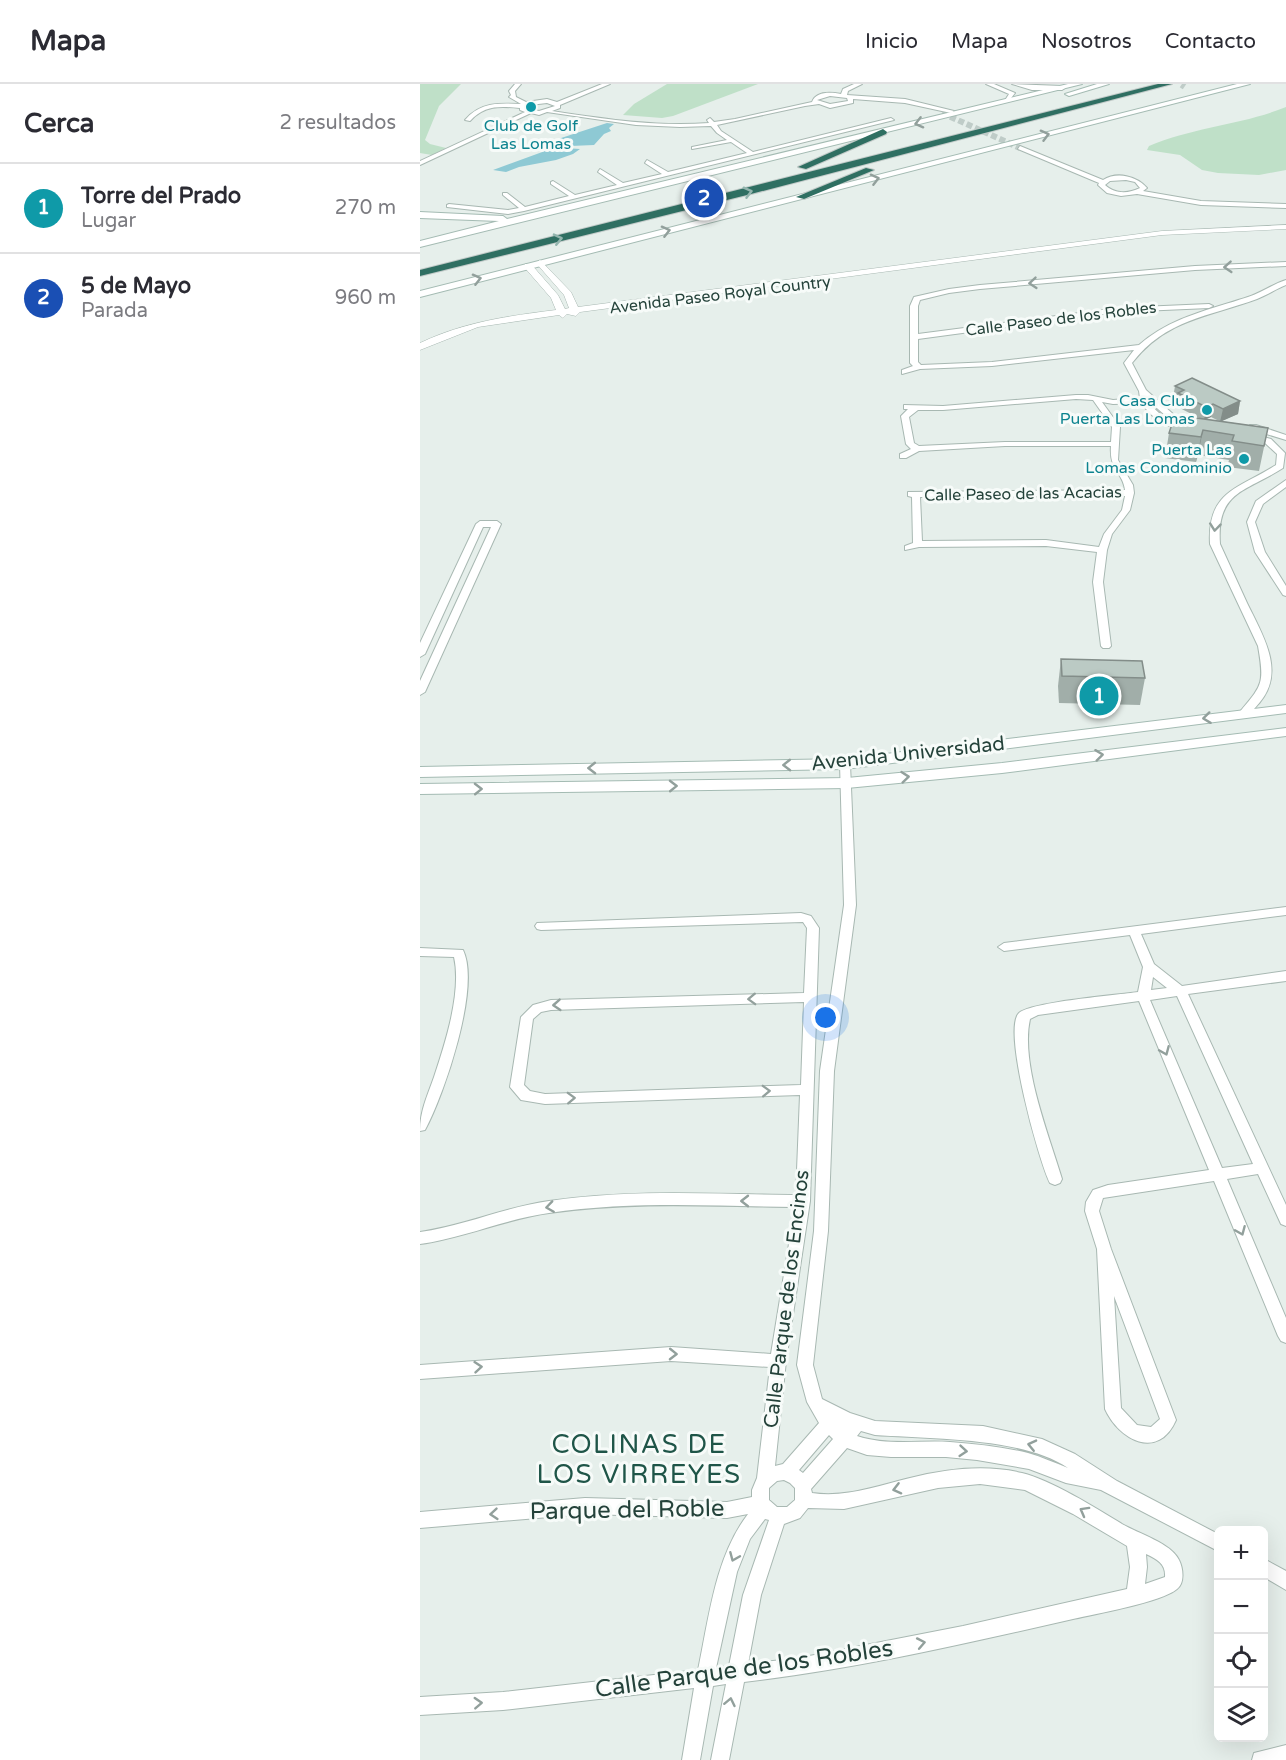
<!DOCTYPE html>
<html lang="es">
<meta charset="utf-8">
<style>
body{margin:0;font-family:"Varela Round",sans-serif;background:#f7f7f7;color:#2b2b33}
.controls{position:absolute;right:18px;bottom:18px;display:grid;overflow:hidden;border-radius:9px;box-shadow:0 6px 24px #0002}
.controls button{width:54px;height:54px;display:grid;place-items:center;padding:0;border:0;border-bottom:2px solid #e1e1e2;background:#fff;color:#2b2b33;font:30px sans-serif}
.you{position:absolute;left:406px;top:934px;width:21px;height:21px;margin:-15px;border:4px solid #fff;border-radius:50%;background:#1a73e8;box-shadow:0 0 0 9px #1a73e833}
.badge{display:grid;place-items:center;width:39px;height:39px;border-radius:50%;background:#ea580c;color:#fff;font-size:20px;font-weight:700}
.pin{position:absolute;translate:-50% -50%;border:3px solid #fff;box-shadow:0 2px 6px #0006}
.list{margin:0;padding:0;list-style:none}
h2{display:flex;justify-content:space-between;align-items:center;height:78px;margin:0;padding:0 24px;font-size:26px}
h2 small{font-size:20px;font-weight:400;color:#7c7c81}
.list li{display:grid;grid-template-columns:39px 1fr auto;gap:18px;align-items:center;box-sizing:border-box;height:90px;padding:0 24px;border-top:2px solid #e1e1e2}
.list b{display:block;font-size:22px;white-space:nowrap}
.list p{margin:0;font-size:20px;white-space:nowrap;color:#7c7c81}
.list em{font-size:20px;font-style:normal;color:#7c7c81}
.icon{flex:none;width:33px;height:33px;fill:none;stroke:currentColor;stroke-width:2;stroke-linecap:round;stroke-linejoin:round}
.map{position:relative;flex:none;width:866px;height:1676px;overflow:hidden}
header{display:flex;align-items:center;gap:36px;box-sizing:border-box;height:84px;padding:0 30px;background:#fff;border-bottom:2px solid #e1e1e2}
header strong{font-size:28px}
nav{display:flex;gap:33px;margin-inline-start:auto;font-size:21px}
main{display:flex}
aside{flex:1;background:#fff}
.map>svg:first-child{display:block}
</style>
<header>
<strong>Mapa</strong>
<nav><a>Inicio</a><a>Mapa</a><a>Nosotros</a><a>Contacto</a></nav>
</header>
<main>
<aside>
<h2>Cerca<small>2 resultados</small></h2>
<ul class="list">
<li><span class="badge" style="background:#0f9aa8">1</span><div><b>Torre del Prado</b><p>Lugar</p></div><em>270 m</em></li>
<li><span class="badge" style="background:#1a4fb4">2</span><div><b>5 de Mayo</b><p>Parada</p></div><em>960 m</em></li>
</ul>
</aside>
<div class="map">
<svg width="866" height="1676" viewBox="0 0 866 1676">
<rect width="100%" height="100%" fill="#e6efeb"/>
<g fill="#bfe0c8">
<path d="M0,0h41l-22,22 -14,34 5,4 16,4 -14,7 -12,-2z"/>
<path d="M247,0h91l-85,32 -11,2 -39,-3 11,-11z"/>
<path d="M866,23v63l-27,5 -41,-2 -16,-3 -22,-15 -33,-5 2,-4c44,-19 93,-21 137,-39z"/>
</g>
<g fill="#8ec9d4">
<path d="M187,39l7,1 -5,4 2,3 -7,3 -10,11 -47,2v-2l5,-4z"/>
<path d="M145,64l15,1 -7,5 -17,6 -37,7 -13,5 -13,-2 52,-19z"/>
</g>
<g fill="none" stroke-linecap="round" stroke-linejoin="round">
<path stroke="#bfccc8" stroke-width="6" stroke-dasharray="6 3" stroke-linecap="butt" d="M522,29l78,35"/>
<path stroke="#bfccc8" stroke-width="8" stroke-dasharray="8 4.5" stroke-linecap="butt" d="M762,0l3,2"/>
<g stroke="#a8b8b2" stroke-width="2">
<g id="minor">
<path d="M95,0h6l-6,7 1,6 10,5 21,-3 10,3 45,-18h8l-50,21v3l-8,3c52,8 105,16 157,12l-2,-3 3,-2 4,4 21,-3 77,-17c4,-11 19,-10 29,-8l2,-5 11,-5h8l-14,7 -1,4 58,4 49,12 -3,2 -46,-10 -52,-4v4l-23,5 -11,-4 -14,2 -88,19 4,6 32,21 138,-34 3,2 -370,91 -16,3 -61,-7v-2l2,-1 59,6 11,-2 -16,-13v-2h4l18,14 44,-11 -18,-12v-2l2,-1 22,14 42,-10 -19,-13 2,-3 23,14 39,-9 -17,-11 2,-3 21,12 79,-19 -16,-11 -39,7v-2l35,-7 -10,-7 -6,-7 -31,1 -44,-2 -89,-13 -8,3 -8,-2 -111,52v-4l105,-49 -5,-2v-2c-20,-2 -36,-3 -50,13l-5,-1c15,-18 34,-17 56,-16l-12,-7 2,-2 -2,-4zM410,12l17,2 1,3 -18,3 -13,-4zM127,19l8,3 -16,5 -13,-3 4,-3z"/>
<path d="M566,0h8l21,9 -7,9h-4l5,-8z"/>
<path d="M592,0l50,2 3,2 -3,2h-30z"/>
<path d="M600,62l83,34c14,-9 34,-4 44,8l-4,3 58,10 85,3v4l-85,-3 -64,-11 -16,2 -14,-3 -9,-8 1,-2 -81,-34zM706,96l9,2 5,6c-12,6 -25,6 -35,-3l5,-4z"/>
<path d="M866,178v4l-91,4 -215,19 -31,4 -29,7 -2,6v28l200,-26 91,-4 4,2 -4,2 -91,4 -200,27v23l3,3 71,-3 147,-17c32,-28 70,-35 109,-48 13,-4 25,-13 38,-17v5c-10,4 -19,10 -29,14 -49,18 -91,20 -125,64l14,27 27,24 -7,2 -16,-14c8,15 24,20 39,24v4c-18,0 -38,-11 -47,-27l-29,1 -11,-2 18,25 -2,33 15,25 1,8 -4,17 -18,24 -5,16 -4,32 8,64 -2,2h-6l-2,-2 -8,-64 4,-30 -51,-6 -127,1 -14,3v-4l8,-3 -1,-46 -4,-1v-4l217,-2c-2,-18 -16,-19 -14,-44h-106l-86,5 -13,7h-6v-4l11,-5 -5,-5 -5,-28 7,-7h-4v-4l39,1 133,-11h12l25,5 27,-2 -1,-7 -15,-28 10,-13 -142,16 -72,3 -18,5v-4l11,-4 -3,-3v-57l4,-9 35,-8 31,-4 215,-19zM656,315l17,1 19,27 -1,15h-106l-86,4 -5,-3 -5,-26 9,-7h25zM705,412l-3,14 -18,24 -5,13 -53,-7 -124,1 -2,-44z"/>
<path d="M830,341h6l30,10v5l-36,-11z"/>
<path d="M828,349l23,6 14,14 -2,15c-37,24 -67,23 -63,76 9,20 18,39 27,59 15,31 39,68 13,99 -5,6 -10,13 -17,15l-5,-3c24,-29 27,-29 20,-68l-48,-102c-3,-53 28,-55 66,-79l1,-11 -12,-11 -17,-6z"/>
<path d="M866,396v7l-23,17 -8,18 10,30 21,34v10l-3,-1 -28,-43 -8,-30 9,-21z"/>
<path d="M60,437h17l4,3 -76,168 -5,3v-14l71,-154h-8l-58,127 -5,3v-14l56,-119z"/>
<path d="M425,677l5,3 6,141 -22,166 -6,160 -15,134 9,34 28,14 25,8 108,5 59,13 33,15 42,27 101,53v17l-117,-61 -35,-7 -37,-14 -52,-9 -31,-3h-55l-24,-2 -20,-7 -36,41 1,4c33,5 66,-7 98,-15 36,-9 75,-14 112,-5 29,7 74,35 100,51 17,10 49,19 57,36 4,8 6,23 -2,29 -15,13 -82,25 -104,30 -109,25 -218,50 -329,63l-15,78h-18l15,-76 -13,2 -13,74h-18l12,-72 -191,22 -83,5v-18l83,-5 195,-22c11,-52 17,-113 50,-156l-21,4 -142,-4 -165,14v-16l165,-14 142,4 25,-5v-7l5,-12 13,-111 -99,-6 -251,18v-14l251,-18 100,7 24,-147c-82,-1 -165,-6 -246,6 -44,6 -85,25 -129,31v-12c44,-6 85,-25 129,-31 82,-12 165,-7 247,-6l4,-100 -255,9 -24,-4 -11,-13 11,-70 12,-12 18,-5 253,-7 3,-65 -4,-6 -262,8 -4,-1 -2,-3 2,-3 264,-10 10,3 8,12 -9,273 -24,160 -11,105 8,-2 36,-41 -12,-21 -10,-37 17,-134 6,-160 24,-166 -4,-141zM384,918l-3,83 -256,9 -15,-3 -6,-6 9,-66 8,-7 10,-2zM441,1347l14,4c55,4 147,2 193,33 -13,-5 -26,-11 -40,-15 -25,-6 -52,-9 -78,-11 -31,-2 -63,4 -93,-6zM409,1351l4,4 -30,34 -4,-3zM364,1396l6,3 5,5v12l-8,7h-10l-8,-7v-12l8,-7zM560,1400l45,6 48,24 54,32 3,21 -3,22 -164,37 -164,32 -51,6 13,-69 23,-71 16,-6 8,-10 36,1 94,-21zM345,1435l4,1 -26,75 -14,71 -13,2 21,-96 13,-33zM726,1470c11,5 20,10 19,23l-20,7 2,-17z"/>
<path d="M866,823v8l-145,19 13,30 28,22 104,-15v10l-98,13 98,211v21l-5,-2 -23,-50 -31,5 59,139v25l-5,-2 -3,-5 -64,-155 -111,17 -4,13 12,38 65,171c-18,41 -57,20 -71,-11l-8,-160 -12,-38 1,-9 7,-12 15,-5 101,-15 -70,-169 -101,14 -8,4c-10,45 19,116 32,160l-2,4 -5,2 -5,-2c-11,-22 -48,-154 -31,-170 12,-11 99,-18 119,-21l5,-25 -13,-32 -126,16 -6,-4 6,-4zM733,893l14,11 -16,2zM757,912l76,168 -31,4 -72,-168zM694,1212l46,123 -9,8 -14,-2 -16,-17z"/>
<path d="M0,864l43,2c18,37 -19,145 -38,180l-5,1c0,-20 7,-34 14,-54 11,-33 28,-85 20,-120l-34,-1z"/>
<path d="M844,1475l22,12v19l-22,-13z"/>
<path d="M866,1661v15h-34l2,-7z"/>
</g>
</g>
<g stroke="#a8b8b2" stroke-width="1">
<path id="tertiary" d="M866,141v4l-124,6 -582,77 -4,4 -9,-2 -4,4 -4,-3 -81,12 -58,23v-7c44,-21 88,-27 136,-33l-5,-12 -26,-30v-4h6l27,31 7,14 4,-1 -5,-13 -28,-32 4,-3 31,32 7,15 584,-76z"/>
</g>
<g stroke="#a4bbb3" stroke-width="2">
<g id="secondary">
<path d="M648,0h14l-662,163v-6l79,-20 -79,-3v-6l83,4 4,3z"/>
<path d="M677,0h12l-40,12 -4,-2z"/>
<path d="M817,0h13l-830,213v-6z"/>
<path d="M866,621v8l-441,56 -425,8v-10l425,-8z"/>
<path d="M866,644v8l-284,37 -155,15 -427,6v-10l427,-6 155,-15z"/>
</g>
</g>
<g stroke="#c2cac8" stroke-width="2">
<g id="motorway">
<path d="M738,0h14l-421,110 -331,82v-6z"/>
<path d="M463,45l4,3 -1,2 -80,35 -8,-2z"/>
<path d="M446,84l8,2 -70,29 -8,-2z"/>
</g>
</g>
<use href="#minor" fill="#fff" fill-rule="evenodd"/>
<use href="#tertiary" fill="#fff" fill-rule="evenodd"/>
<use href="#secondary" fill="#fff" fill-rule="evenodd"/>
<use href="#motorway" fill="#2f6f62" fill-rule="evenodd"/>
</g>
<g fill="#a1aea9" fill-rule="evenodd">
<path d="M755,302l65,15 -2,13 -17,7 47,7 -9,43 -32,-4 2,-7 -31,-5 -2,7 -31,-4 4,-25 32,-14 -25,-13v-6l-3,-2zM791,333l8,4 -13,-2z"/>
<path d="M641,575l84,19 -5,27 -81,-2 -1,-17z"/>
</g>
<g fill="#838d89">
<path d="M820,317l-2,13 -18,8 3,-13z"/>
<path d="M793,320l-2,13 -7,3 2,-13z"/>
<path d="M783,346l-5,25 -2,7 5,-25z"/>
</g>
<g fill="#bbcac4" stroke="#838d89" stroke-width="1.5">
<path d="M772,294l48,23 -17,8 -10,-5 -7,3 -28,-14 6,-3 -9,-4z"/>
<path d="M755,331l93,13 -4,18 -32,-5 2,-6 -31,-5 -2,7 -32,-4z"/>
<path d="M641,575l81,2 3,17 -83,-2z"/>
</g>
<defs><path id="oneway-chevron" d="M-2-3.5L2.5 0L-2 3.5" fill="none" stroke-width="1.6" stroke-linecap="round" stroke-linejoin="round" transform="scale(1.5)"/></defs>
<g stroke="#92a09c">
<use href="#oneway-chevron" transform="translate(499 39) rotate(166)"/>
<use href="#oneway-chevron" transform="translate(625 51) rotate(-15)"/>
<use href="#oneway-chevron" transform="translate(455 95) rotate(-14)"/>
<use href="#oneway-chevron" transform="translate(246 147) rotate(-14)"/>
<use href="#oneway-chevron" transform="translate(808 183) rotate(176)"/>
<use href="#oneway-chevron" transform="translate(57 195) rotate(-14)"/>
<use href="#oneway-chevron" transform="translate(613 199) rotate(175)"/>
<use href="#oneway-chevron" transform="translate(795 443) rotate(96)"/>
<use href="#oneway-chevron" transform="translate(787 634) rotate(173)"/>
<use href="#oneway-chevron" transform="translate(679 671) rotate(-7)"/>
<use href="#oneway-chevron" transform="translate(367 681) rotate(179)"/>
<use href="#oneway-chevron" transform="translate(172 684) rotate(179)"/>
<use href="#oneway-chevron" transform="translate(485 693) rotate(-6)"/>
<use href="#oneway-chevron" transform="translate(253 702) rotate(-1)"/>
<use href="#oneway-chevron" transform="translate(58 705) rotate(-1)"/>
<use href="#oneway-chevron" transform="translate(332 915) rotate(178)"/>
<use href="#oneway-chevron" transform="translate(137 921) rotate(176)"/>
<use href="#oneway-chevron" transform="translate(745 967) rotate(67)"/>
<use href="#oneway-chevron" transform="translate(346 1007) rotate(-2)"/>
<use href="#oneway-chevron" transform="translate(151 1014) rotate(-2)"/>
<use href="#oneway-chevron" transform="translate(325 1117) rotate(180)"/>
<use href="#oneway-chevron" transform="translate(130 1123) rotate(172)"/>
<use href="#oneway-chevron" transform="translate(821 1147) rotate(67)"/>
<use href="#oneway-chevron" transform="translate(253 1270) rotate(1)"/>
<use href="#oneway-chevron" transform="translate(58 1283) rotate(-5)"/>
<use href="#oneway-chevron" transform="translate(612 1361) rotate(-167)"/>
<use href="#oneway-chevron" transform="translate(543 1367) rotate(5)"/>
<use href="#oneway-chevron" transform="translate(477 1405) rotate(166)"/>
<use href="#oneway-chevron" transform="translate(664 1427) rotate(-151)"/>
<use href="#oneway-chevron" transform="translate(74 1430) rotate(175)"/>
<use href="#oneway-chevron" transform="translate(314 1473) rotate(113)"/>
<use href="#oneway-chevron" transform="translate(501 1559) rotate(-11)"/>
<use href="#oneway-chevron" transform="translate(310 1618) rotate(-78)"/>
<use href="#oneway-chevron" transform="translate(58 1619) rotate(-3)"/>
</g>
<g stroke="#93b5ae">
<use href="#oneway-chevron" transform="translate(328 108) rotate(-15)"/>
<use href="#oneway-chevron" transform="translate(138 155) rotate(-13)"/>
</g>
<g fill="#0f9aa8" stroke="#f7fbf9" stroke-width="2">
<circle cx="111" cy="23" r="6"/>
<circle cx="787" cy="326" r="6"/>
<circle cx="824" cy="375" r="6"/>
</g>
<g text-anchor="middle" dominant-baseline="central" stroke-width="6" stroke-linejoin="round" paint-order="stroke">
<g font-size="16" fill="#0d838f" stroke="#f7fbf9" text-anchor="end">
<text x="111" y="42" text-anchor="middle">Club de Golf<tspan x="111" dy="18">Las Lomas</tspan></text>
<text x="775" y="317">Casa Club<tspan x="775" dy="18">Puerta Las Lomas</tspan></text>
<text x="812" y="366">Puerta Las<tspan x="812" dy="18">Lomas Condominio</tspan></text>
</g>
<g font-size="16" fill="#24423a" stroke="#f7fbf9">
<text transform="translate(300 211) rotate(-7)">Avenida Paseo Royal Country</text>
<text transform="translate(641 235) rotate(-7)">Calle Paseo de los Robles</text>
<text transform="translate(603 410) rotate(-1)">Calle Paseo de las Acacias</text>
</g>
<g font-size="20" fill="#24423a" stroke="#f7fbf9">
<text transform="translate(488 670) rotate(-6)">Avenida Universidad</text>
<text transform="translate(367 1215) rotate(-83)">Calle Parque de los Encinos</text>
</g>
<g font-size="24" fill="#24423a" stroke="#f7fbf9">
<text transform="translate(207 1426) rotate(-1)">Parque del Roble</text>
<text transform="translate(324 1585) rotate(-8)">Calle Parque de los Robles</text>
</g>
<g font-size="26" letter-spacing="1.5" fill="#1f5548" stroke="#f7fbf9">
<text x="219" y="1360">COLINAS DE<tspan x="219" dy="30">LOS VIRREYES</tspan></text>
</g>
</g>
</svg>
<div class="controls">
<button>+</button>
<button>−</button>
<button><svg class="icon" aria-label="locate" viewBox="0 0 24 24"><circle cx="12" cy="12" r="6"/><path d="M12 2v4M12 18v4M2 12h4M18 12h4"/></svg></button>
<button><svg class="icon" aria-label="layers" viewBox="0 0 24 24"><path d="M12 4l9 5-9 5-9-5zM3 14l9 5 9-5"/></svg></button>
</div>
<div class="you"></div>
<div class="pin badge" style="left:679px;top:612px;background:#0f9aa8">1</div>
<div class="pin badge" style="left:284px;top:114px;background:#1a4fb4">2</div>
</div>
</main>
